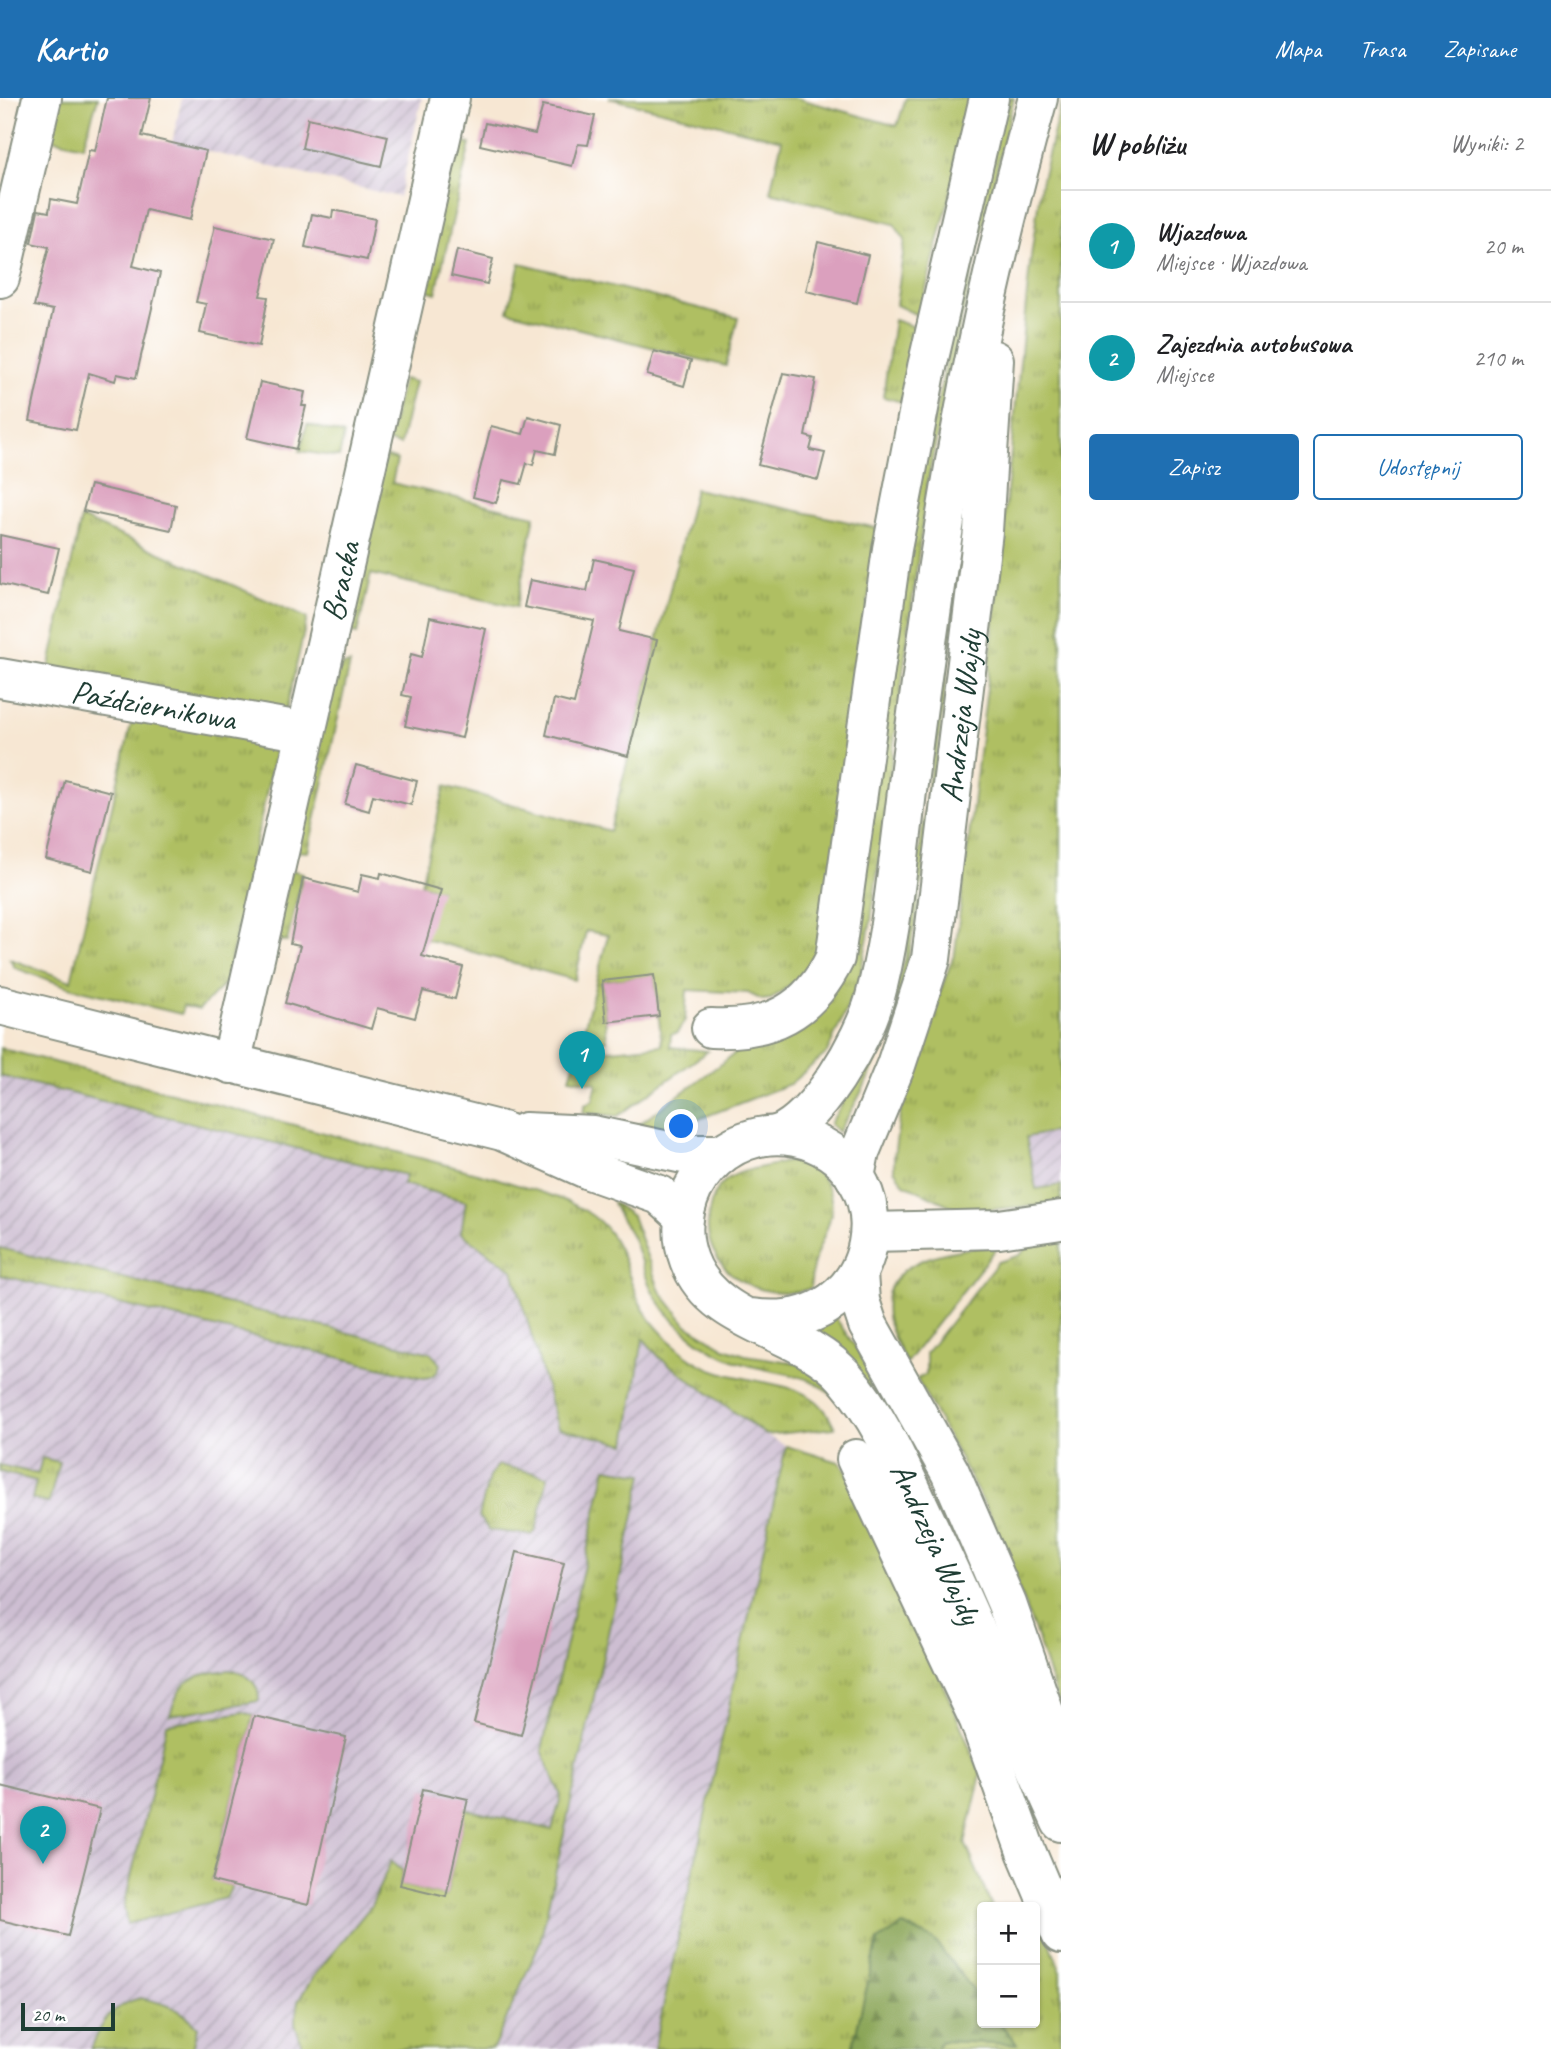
<!DOCTYPE html>
<html lang="pl">
<meta charset="utf-8">
<style>
body{margin:0;font-family:Caveat,sans-serif;background:#f6f6f6;color:#202124}
.controls{position:absolute;right:21px;bottom:21px;display:grid;overflow:hidden;border-radius:7px;box-shadow:0 2px 5px #0004}
.controls button{width:63px;height:63px;display:grid;place-items:center;padding:0;border:0;border-bottom:2px solid #e0e0e0;background:#fff;color:#202124;font:35px sans-serif}
.scale{position:absolute;left:21px;bottom:18px;width:94px;box-sizing:border-box;padding-left:7px;border:4px solid #1f3d34;border-top:0;font-size:19px;line-height:24px;white-space:nowrap;color:#1f3d34;-webkit-text-stroke:5px #fff;paint-order:stroke}
.you{position:absolute;left:682px;top:1029px;width:24px;height:24px;margin:-18px;border:5px solid #fff;border-radius:50%;background:#1a73e8;box-shadow:0 0 0 10px #1a73e833}
.badge{display:grid;place-items:center;width:46px;height:46px;border-radius:50%;background:#1f6fb2;color:#fff;font-size:23px;font-weight:700}
.pin{position:absolute;translate:-50% -58px;filter:drop-shadow(0 2px 4px #0008)}
.pin::after{content:'';position:absolute;top:37px;width:24px;height:21px;background:inherit;clip-path:polygon(0 0,100% 0,50% 100%)}
.list{margin:0;padding:0;list-style:none}
h2{display:flex;justify-content:space-between;align-items:center;height:91px;margin:0;padding:0 28px;font-size:30px}
h2 small{font-size:23px;font-weight:400;color:#757577}
.list li{display:grid;grid-template-columns:46px 1fr auto;gap:21px;align-items:center;box-sizing:border-box;height:112px;padding:0 28px;border-top:2px solid #e0e0e0}
.list b{display:block;font-size:26px;white-space:nowrap}
.list p{margin:0;font-size:23px;white-space:nowrap;color:#757577}
.list em{font-size:23px;font-style:normal;color:#757577}
.actions{display:flex;gap:14px;padding:21px 28px}
.actions a{flex:1;padding:16px 0;border:2px solid #1f6fb2;border-radius:7px;text-align:center;font-size:24px;color:#1f6fb2}
.actions .main{background:#1f6fb2;color:#fff}
.map{position:relative;flex:none;width:1061px;height:1951px;overflow:hidden}
header{display:flex;align-items:center;gap:42px;box-sizing:border-box;height:98px;padding:0 35px;background:#1f6fb2;color:#fff}
header strong{font-size:33px}
nav{display:flex;gap:38px;margin-inline-start:auto;font-size:24px}
main{display:flex}
aside{flex:1;background:#fff}
.map>svg:first-child{display:block}
</style>
<header>
<strong>Kartio</strong>
<nav><a>Mapa</a><a>Trasa</a><a>Zapisane</a></nav>
</header>
<main>
<div class="map">
<svg width="1061" height="1951" viewBox="0 0 1061 1951">
<defs>
<pattern id="industrial-furrows" width="10" height="10" patternUnits="userSpaceOnUse" patternTransform="scale(1.75)"><rect width="10" height="10" fill="#cdbed2"/><path d="M-1 1l2-2M0 10L10 0M9 11l2-2" fill="none" stroke="#a69cab"/></pattern>
<pattern id="grass-tufts" width="24" height="20" patternUnits="userSpaceOnUse" patternTransform="scale(1.75)"><rect width="24" height="20" fill="#afbf62"/><path d="M3 7l-1-3M5 7V3M7 7l1-3M15 17l-1-3M17 17v-4M19 17l1-3" fill="none" stroke="#8e9c52"/></pattern>
<pattern id="forest-firs" width="22" height="20" patternUnits="userSpaceOnUse" patternTransform="scale(1.75)"><rect width="22" height="20" fill="#8ba658"/><path d="M5 1l3.5 6h-7zM16 11l3.5 6h-7z" fill="#71884a"/></pattern>
</defs>
<rect width="100%" height="100%" fill="#fff"/>
<filter id="ink" filterUnits="userSpaceOnUse"><feTurbulence type="fractalNoise" baseFrequency=".0143" numOctaves="2"/><feDisplacementMap in="SourceGraphic" scale="14" xChannelSelector="R" yChannelSelector="G"/><feConvolveMatrix kernelMatrix="1 2 1 2 8 2 1 2 1" color-interpolation-filters="sRGB"/></filter>
<filter id="wash" filterUnits="userSpaceOnUse"><feTurbulence type="fractalNoise" baseFrequency=".00686" numOctaves="4" result="noise"/><feDisplacementMap in="SourceGraphic" scale="28" xChannelSelector="R" yChannelSelector="G"/><feGaussianBlur stdDeviation="1.57" result="paint"/><feColorMatrix in="noise" values="0 0 0 0 0 0 0 0 0 0 0 0 0 0 0 0 0 1.4 0 .05"/><feComposite in="paint" operator="in"/></filter>
<g filter="url(#wash)">
<rect width="100%" height="100%" fill="#f7e7d3"/>
<g fill="url(#industrial-furrows)">
<path d="M182,0h240l-23,99 -227,-54z"/>
<path d="M0,958l561,152 81,130 124,97 20,11 -132,603h-654z"/>
<path d="M1053,1034l8,1v52l-25,4 -10,-52z"/>
</g>
<g fill="url(#grass-tufts)" stroke="#677e4b" stroke-width="2">
<path d="M609,0h187l101,28 9,-28h69l-56,218 -23,-11 9,-65 -11,-16 -124,-32 12,-52z"/>
<path d="M1004,0h10l-54,228 -32,154 -57,441 -12,60 -32,72 -37,31 -112,43 -17,4 -27,-3 111,-82 68,-37 95,-474z"/>
<path d="M1061,5v1030l-8,-1 -27,5 10,52 25,-4v19l-80,6 -26,-2 -51,-24 -10,-14v-14l10,-68 51,-136 33,-273 42,-415 11,-81z"/>
<path d="M456,43l14,3 -34,149 -12,-4z"/>
<path d="M520,165l218,55 -12,48 -218,-55z"/>
<path d="M894,222l24,8 -16,74 -19,-5z"/>
<path d="M403,281l12,3 -15,63 -12,-3z"/>
<path d="M980,298c-13,112 -27,224 -40,336 -17,137 -23,281 -102,400l-8,-8c35,-57 55,-101 75,-165z"/>
<path d="M385,358l12,4 -5,23 143,33 -19,91 -145,-33 -14,60 -12,-3z"/>
<path d="M695,391l182,39 -49,401 -22,44 -35,26 -9,1 -14,-7 -61,-3 -2,30 -8,13 -6,1 -1,13 38,4 -90,65 -35,-3 2,-8 8,-5 4,-17 -27,-5 9,-30 32,2 51,-5 -8,-69 -52,5 5,60 -25,-4 26,-102 -22,-4 -11,49 -179,-49 44,-41 -19,-6 24,-98 165,45z"/>
<path d="M81,420l226,100 -22,97 -237,-40z"/>
<path d="M350,566l-42,188 -14,-1 42,-184z"/>
<path d="M135,610l143,30 -52,244 -27,28 -16,-4 -2,8 -112,-27 -54,-19 -5,-9 61,22z"/>
<path d="M291,772l12,3 -16,69 -13,-3z"/>
<path d="M0,950l496,130c33,12 78,20 104,44 23,21 27,55 40,81 10,20 29,38 46,52 40,30 91,21 126,43 11,7 17,18 23,30l-69,7 -106,-77 -17,-20 -17,106 -68,-16 -45,-158 -52,-37 5,-32 -63,-17 3,-9 -406,-99z"/>
<path d="M803,1059c61,54 5,78 8,131 -49,18 -113,-18 -102,-76 2,-10 6,-22 14,-29 16,-17 57,-16 80,-26z"/>
<path d="M613,1104l19,14 28,75 27,34 38,23 20,7 52,8 20,9 33,30 -9,3c-27,-33 -52,-29 -90,-39 -38,-10 -73,-34 -94,-67 -12,-18 -16,-40 -24,-60 -6,-14 -16,-22 -20,-37z"/>
<path d="M1061,1142v471l-25,-77 -47,-121 -72,-134 9,-5v-21l72,-91 22,-7 10,-11z"/>
<path d="M999,1147l-93,118c-6,-14 -17,-31 -19,-46 -9,-62 69,-67 112,-72z"/>
<path d="M0,1150l431,105 9,11c-2,9 -6,13 -16,14l-424,-103z"/>
<path d="M835,1219l44,65 -10,6 -61,-58z"/>
<path d="M786,1348l53,16 20,22 122,290 -16,69 27,64h-10v94l-49,-62 -55,2 -26,108h-198z"/>
<path d="M42,1360l17,4 -10,41 -17,-4 4,-18 -36,-9v-7l38,9z"/>
<path d="M498,1367l50,11 -12,55 -4,4 -43,-5 -10,-13 10,-40z"/>
<path d="M606,1370l37,6 -103,468 -47,107h-190l-8,-26 3,-22 15,-24 58,-71 20,-45 12,10 -3,14 46,11 19,-87 87,21 9,-34 -19,-46z"/>
<path d="M229,1572c19,3 30,12 30,31l-89,14c11,-37 21,-40 59,-45z"/>
<path d="M244,1614l10,4 -42,164 20,6 -6,12 -99,26 -3,-17 43,-183z"/>
<path d="M1039,1815l22,59v77h-125l4,-8 76,3 -16,-21h35v-109z"/>
<path d="M140,1900c25,5 41,10 58,29l-5,22h-102c11,-28 20,-43 49,-51z"/>
</g>
<path fill="url(#forest-firs)" stroke="#557246" stroke-width="2" d="M903,1827l30,14 49,62v22h18l17,21 -76,-3 -5,8h-84l26,-108z"/>
<g fill="#afbf62" stroke="#677e4b" stroke-width="2">
<path d="M53,0h45l-15,48 -40,-9z"/>
<path d="M307,326l37,11 -5,22 -39,-6z"/>
</g>
<g id="blocks">
<g fill="#dba0be">
<path d="M107,0h44l-9,38 64,15 -16,69 -44,-10 -13,56 27,7 -24,105 -19,-4 -2,7 -26,-8 -13,57 -46,-9 23,-111 -19,-4 15,-59 -18,-4 7,-33 11,2 2,-13 26,5 12,-54 6,1z"/>
<path d="M543,7l52,11 -7,29 -10,-1 -6,22 -92,-21 5,-22 50,11z"/>
<path d="M308,20l80,18 -7,30 -79,-18z"/>
<path d="M333,112l42,9 -8,41 -62,-13 7,-33 20,4z"/>
<path d="M215,128l59,13 -14,57 8,1 -9,49 -59,-13 6,-29 -10,-2z"/>
<path d="M818,144l50,13 -11,48 -51,-12z"/>
<path d="M457,152l36,9 -6,25 -36,-8z"/>
<path d="M654,253l37,10 -7,25 -37,-11z"/>
<path d="M783,275l33,6 -11,57 8,2 -3,12 15,3 -7,27 -60,-15z"/>
<path d="M260,284l45,10 -3,14h4l-10,43 -49,-11z"/>
<path d="M528,318l33,9 -6,29 -18,-4 -4,15 -6,-2 -6,21 -18,-4 -7,23 -23,-6 18,-71 32,8z"/>
<path d="M90,387l86,20 -5,25 -88,-19z"/>
<path d="M0,437l59,13 -11,47 -48,-11z"/>
<path d="M594,461l40,9 -15,63 38,9 -29,116 -82,-21 8,-36 20,5 20,-83 -70,-14 6,-27 57,11z"/>
<path d="M430,519l56,12 -24,109 -57,-12 6,-29 -9,-2 9,-41 11,3z"/>
<path d="M356,667l61,16 -6,24 -38,-10 -4,16 -24,-7z"/>
<path d="M65,682l46,12 -19,79 -46,-12z"/>
<path d="M381,775l60,17 -19,66 41,11 -8,32 -32,-8 -8,27 -38,-10 -6,21 -86,-26 15,-57 -10,-2 13,-66 55,14 4,-18 18,4z"/>
<path d="M654,877l5,41 -53,6 -4,-41z"/>
<path d="M517,1454l47,11 -43,172 -47,-12z"/>
<path d="M254,1618l92,21 -38,168 -96,-24z"/>
<path d="M0,1687l100,24 -32,127 -68,-16z"/>
<path d="M423,1691l45,10 -22,97 -46,-11z"/>
</g>
</g>
</g>
<g filter="url(#ink)">
<use href="#blocks" fill-opacity="0" stroke="#8b9284" stroke-width="2"/>
<g fill="none" stroke-linecap="round" stroke-linejoin="round">
<g stroke="#8b9284" stroke-width="42">
<g id="minor">
<path d="M0,180l42,-180"/>
<path id="s1" d="M0,580l306,54"/>
<path d="M0,907l502,126 87,39 71,25 24,22"/>
<path d="M711,930c59,3 98,-16 124,-70l57,-409 35,-182 62,-269"/>
<path id="s2" d="M231,966l219,-966"/>
<path d="M525,1034l68,3 90,19h38"/>
<path d="M871,1134l128,-3 62,-9"/>
<path d="M856,1361l123,261 47,131 35,83"/>
</g>
</g>
<g stroke="#8b9284" stroke-width="42">
<g id="major">
<path d="M777,1037c40,-14 86,-96 97,-134 15,-55 21,-112 28,-168 8,-68 17,-137 27,-205 24,-179 60,-356 109,-530"/>
<path id="s3" d="M855,1079l5,-25 36,-87 35,-106 52,-428 11,-171"/>
<path d="M858,1176l2,27 8,24 82,147 57,132 54,157"/>
<path id="s4" d="M751,1220c137,20 160,-157 44,-181 -69,-14 -131,56 -106,123 24,66 112,68 155,116 38,44 60,99 85,151 46,97 87,197 132,295"/>
</g>
</g>
<use href="#minor" stroke="#fff" stroke-width="38"/>
<use href="#major" stroke="#fff" stroke-width="38"/>
</g>
</g>
<g text-anchor="middle" dominant-baseline="central" stroke-width="7" stroke-linejoin="round" paint-order="stroke">
<g font-size="33" fill="#1f3d34" stroke="#fff">
<text stroke="none"><textPath href="#s2" startOffset="495">Bracka</textPath></text>
<text stroke="none"><textPath href="#s1" startOffset="156">Październikowa</textPath></text>
<text stroke="none"><textPath href="#s3" startOffset="476">Andrzeja Wajdy</textPath></text>
<text stroke="none"><textPath href="#s4" startOffset="884">Andrzeja Wajdy</textPath></text>
</g>
</g>
</svg>
<div class="controls">
<button>+</button>
<button>−</button>
</div>
<div class="scale">20 m</div>
<div class="you"></div>
<div class="pin badge" style="left:582px;top:991px;background:#0f9aa8">1</div>
<div class="pin badge" style="left:43px;top:1766px;background:#0f9aa8">2</div>
</div>
<aside>
<h2>W pobliżu<small>Wyniki: 2</small></h2>
<ul class="list">
<li><span class="badge" style="background:#0f9aa8">1</span><div><b>Wjazdowa</b><p>Miejsce · Wjazdowa</p></div><em>20 m</em></li>
<li><span class="badge" style="background:#0f9aa8">2</span><div><b>Zajezdnia autobusowa</b><p>Miejsce</p></div><em>210 m</em></li>
</ul>
<div class="actions"><a class="main">Zapisz</a><a>Udostępnij</a></div>
</aside>
</main>
